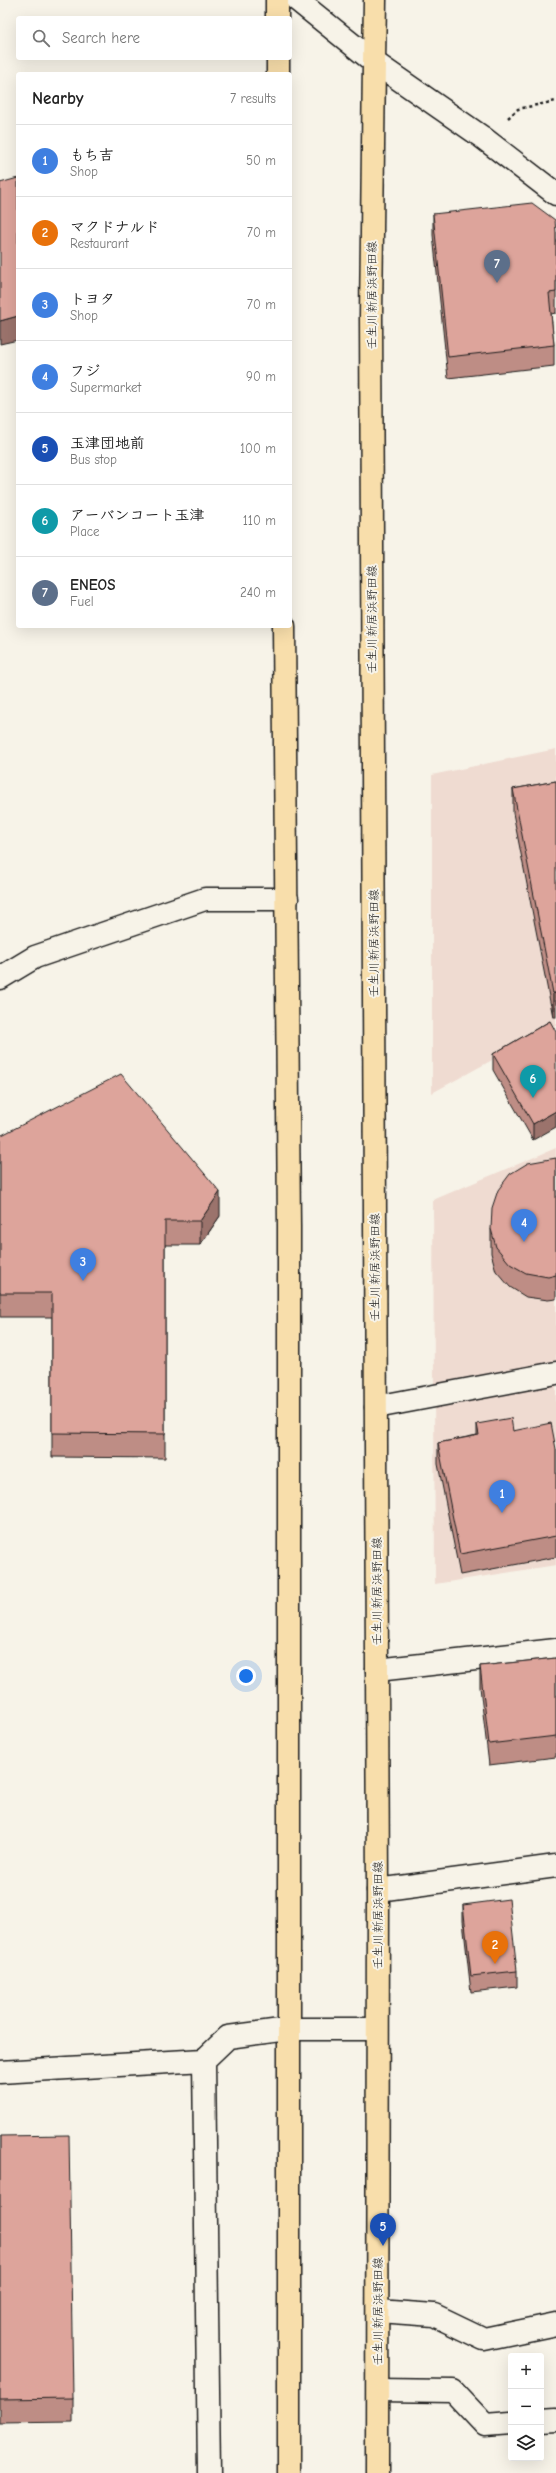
<!DOCTYPE html>
<meta charset="utf-8">
<style>
body{margin:0;font-family:"Comic Neue","Klee One",sans-serif;background:#f2f2f2;color:#222}
.controls{position:absolute;right:12px;bottom:12px;display:grid;overflow:hidden;border-radius:4px;box-shadow:0 4px 16px #0002}
.controls button{width:36px;height:36px;display:grid;place-items:center;padding:0;border:0;border-bottom:1px solid #e0e0e0;background:#fff;color:#222;font:20px sans-serif}
.you{position:absolute;left:246px;top:1676px;width:14px;height:14px;margin:-10px;border:3px solid #fff;border-radius:50%;background:#1a73e8;box-shadow:0 0 0 6px #1a73e833}
.badge{display:grid;place-items:center;width:26px;height:26px;border-radius:50%;background:#0f766e;color:#fff;font-size:13px;font-weight:700}
.pin{position:absolute;translate:-50% -33px;filter:drop-shadow(0 1px 2px #0008)}
.pin::after{content:'';position:absolute;top:21px;width:14px;height:12px;background:inherit;clip-path:polygon(0 0,100% 0,50% 100%)}
.list{margin:0;padding:0;list-style:none}
h2{display:flex;justify-content:space-between;align-items:center;height:52px;margin:0;padding:0 16px;font-size:17px}
h2 small{font-size:13px;font-weight:400;color:#767676}
.list li{display:grid;grid-template-columns:26px 1fr auto;gap:12px;align-items:center;box-sizing:border-box;height:72px;padding:0 16px;border-top:1px solid #e0e0e0}
.list b{display:block;font-size:15px;white-space:nowrap}
.list p{margin:0;font-size:13px;white-space:nowrap;color:#767676}
.list em{font-size:13px;font-style:normal;color:#767676}
.icon{flex:none;width:22px;height:22px;fill:none;stroke:currentColor;stroke-width:2;stroke-linecap:round;stroke-linejoin:round}
.map{position:relative;flex:none;width:556px;height:2473px;overflow:hidden}
.search{position:absolute;background:#fff;box-shadow:0 4px 16px #0002;left:16px;top:16px;width:276px;height:44px;display:flex;align-items:center;gap:10px;box-sizing:border-box;padding:0 14px;border-radius:4px;color:#767676;font-size:15px}
.panel{position:absolute;background:#fff;box-shadow:0 4px 16px #0002;left:16px;top:72px;width:276px;height:556px;border-radius:4px}
.map>svg:first-child{display:block}
</style>
<div class="map">
<svg width="556" height="2473" viewBox="0 0 556 2473">
<rect width="100%" height="100%" fill="#f7f3e8"/>
<filter id="ink" filterUnits="userSpaceOnUse"><feTurbulence type="fractalNoise" baseFrequency=".025" numOctaves="2"/><feDisplacementMap in="SourceGraphic" scale="8" xChannelSelector="R" yChannelSelector="G"/><feConvolveMatrix kernelMatrix="1 2 1 2 8 2 1 2 1" color-interpolation-filters="sRGB"/></filter>
<g filter="url(#ink)">
<g fill="#efdbd1">
<path d="M556,749v276l-124,68v-318z"/>
<path d="M556,1148v417l-121,19 -2,-384z"/>
</g>
<g fill="none" stroke-linecap="round" stroke-linejoin="round">
<g stroke="#1c1c1c" stroke-width="25">
<g id="minor">
<path d="M297,0l77,62 108,75 74,57"/>
<path d="M0,978l35,-21 170,-58h82"/>
<path d="M376,1407l180,-34"/>
<path d="M377,1670l179,-20"/>
<path d="M378,1890l178,-24"/>
<path d="M0,2072l204,-12"/>
<path d="M378,2311l56,4 50,24 72,-15"/>
<path d="M378,2390l75,1 32,34 26,-2"/>
<path d="M541,2421l15,-1"/>
<path d="M209,2473l-5,-413 24,-23 60,-8h89"/>
</g>
</g>
<g stroke="#1c1c1c" stroke-width="25">
<g id="major">
<path d="M277,0v18"/>
<path d="M278,58v16"/>
<path d="M374,62l-3,255 7,1573 -1,583"/>
<path d="M284,626l5,600v1247"/>
</g>
</g>
<g stroke="#1c1c1c" stroke-width="25">
<path id="highway" d="M374,62l1,-62"/>
</g>
<path stroke="#1c1c1c" stroke-width="2.5" stroke-dasharray="3 3" stroke-linecap="butt" d="M508,118l10,-9 38,-8"/>
<use href="#minor" stroke="#f7f3e8" stroke-width="22"/>
<use href="#major" stroke="#f8deab" stroke-width="22"/>
<use href="#highway" stroke="#f8deab" stroke-width="22"/>
</g>
<g fill="#be8d85" stroke="#1c1c1c">
<path d="M433,214l123,18v81l-5,1 3,31v21l-106,12 -15,-143z"/>
<path d="M556,781l-3,236 -40,-204v-24z"/>
<path d="M550,1021l-17,119 -40,-70v-16z"/>
<path d="M0,1136l220,80 -20,29h-35v213l-113,-1v-140h-52z"/>
<path d="M556,1158v141l-8,1 -22,-3 -16,-10 -14,-16 -5,-18v-24z"/>
<path d="M477,1424l36,7 43,18v108l-96,18 -22,-111v-21l39,-8z"/>
<path d="M556,1658v99l-67,8 -9,-78v-21z"/>
<path d="M463,1905l54,66v16l-46,5 -8,-71z"/>
<path d="M0,2136l73,262v24l-73,1z"/>
</g>
<g fill="#9b736c" stroke="#1c1c1c">
<path d="M18,316v24l-18,4v-23z"/>
<rect x="553" y="993" width="3" height="24"/>
<path d="M556,1111v16l-23,13v-16z"/>
<path d="M220,1192v24l-20,29v-24z"/>
</g>
<g fill="#dda49b" stroke="#1c1c1c">
<path d="M18,178v138l-18,5v-138z"/>
<path d="M532,203l23,17 1,12v60l-7,1 5,52 -106,12 -15,-143z"/>
<path d="M556,781v212h-3l-40,-204z"/>
<path d="M550,1021l6,11v79l-23,13 -40,-70z"/>
<path d="M121,1074l99,118 -20,29h-35v213l-113,-1v-140h-52v-157z"/>
<path d="M556,1158v117l-8,2 -22,-4 -16,-9 -14,-17 -5,-18 1,-21 6,-18 12,-16 18,-11z"/>
<path d="M511,1418l2,13 38,-8 5,26v87l-96,18 -22,-111 41,-8 -2,-11z"/>
<path d="M556,1658v78l-67,8 -9,-78z"/>
<path d="M509,1899l8,72 -46,5 -8,-71z"/>
<path d="M69,2135l4,263 -73,1v-263z"/>
</g>
</g>
<g text-anchor="middle" dominant-baseline="central" stroke-width="4" stroke-linejoin="round" paint-order="stroke">
<g font-size="12" fill="#1c1c1c" stroke="#f7f3e8">
<text transform="translate(372 295) rotate(-90)">壬生川新居浜野田線</text>
<text transform="translate(372 619) rotate(-90)">壬生川新居浜野田線</text>
<text transform="translate(374 943) rotate(-90)">壬生川新居浜野田線</text>
<text transform="translate(375 1267) rotate(-90)">壬生川新居浜野田線</text>
<text transform="translate(377 1591) rotate(-90)">壬生川新居浜野田線</text>
<text transform="translate(378 1915) rotate(-90)">壬生川新居浜野田線</text>
<text transform="translate(378 2311) rotate(-90)">壬生川新居浜野田線</text>
</g>
</g>
</svg>
<div class="controls">
<button>+</button>
<button>−</button>
<button><svg class="icon" aria-label="layers" viewBox="0 0 24 24"><path d="M12 4l9 5-9 5-9-5zM3 14l9 5 9-5"/></svg></button>
</div>
<div class="you"></div>
<div class="pin badge" style="left:502px;top:1513px;background:#3f7fe0">1</div>
<div class="pin badge" style="left:495px;top:1964px;background:#e8710a">2</div>
<div class="pin badge" style="left:83px;top:1281px;background:#3f7fe0">3</div>
<div class="pin badge" style="left:524px;top:1242px;background:#3f7fe0">4</div>
<div class="pin badge" style="left:383px;top:2246px;background:#1a4fb4">5</div>
<div class="pin badge" style="left:533px;top:1098px;background:#0f9aa8">6</div>
<div class="pin badge" style="left:497px;top:283px;background:#5c6f8a">7</div>
<div class="search"><svg class="icon" aria-label="search" viewBox="0 0 24 24"><circle cx="10" cy="10" r="6"/><path d="M15 15l6 6"/></svg>Search here</div>
<section class="panel">
<h2>Nearby<small>7 results</small></h2>
<ul class="list">
<li><span class="badge" style="background:#3f7fe0">1</span><div><b>もち吉</b><p>Shop</p></div><em>50 m</em></li>
<li><span class="badge" style="background:#e8710a">2</span><div><b>マクドナルド</b><p>Restaurant</p></div><em>70 m</em></li>
<li><span class="badge" style="background:#3f7fe0">3</span><div><b>トヨタ</b><p>Shop</p></div><em>70 m</em></li>
<li><span class="badge" style="background:#3f7fe0">4</span><div><b>フジ</b><p>Supermarket</p></div><em>90 m</em></li>
<li><span class="badge" style="background:#1a4fb4">5</span><div><b>玉津団地前</b><p>Bus stop</p></div><em>100 m</em></li>
<li><span class="badge" style="background:#0f9aa8">6</span><div><b>アーバンコート玉津</b><p>Place</p></div><em>110 m</em></li>
<li><span class="badge" style="background:#5c6f8a">7</span><div><b>ENEOS</b><p>Fuel</p></div><em>240 m</em></li>
</ul>
</section>
</div>
